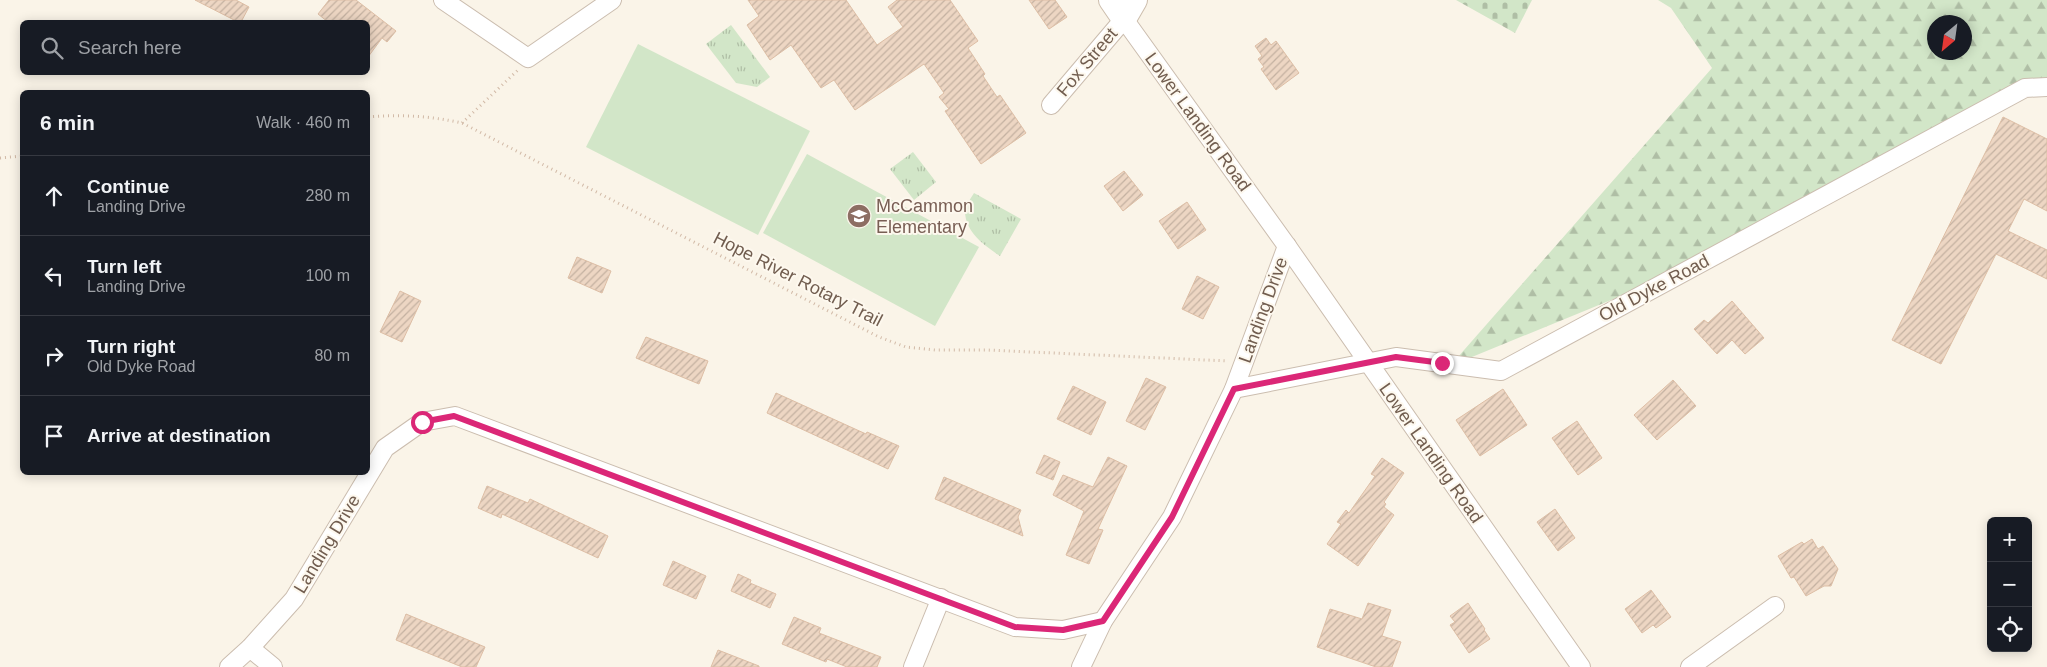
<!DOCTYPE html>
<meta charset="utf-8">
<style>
body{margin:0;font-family:Arial,sans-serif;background:#20242c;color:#f1f3f6}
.controls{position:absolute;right:15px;bottom:15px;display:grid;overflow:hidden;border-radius:8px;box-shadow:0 2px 12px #0003}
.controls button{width:45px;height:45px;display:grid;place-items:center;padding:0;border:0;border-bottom:1px solid #363941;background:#171b24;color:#f1f3f6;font:25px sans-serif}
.compass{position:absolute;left:1927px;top:15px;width:45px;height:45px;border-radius:50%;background:#171b24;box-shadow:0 2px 12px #0003;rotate:209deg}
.stop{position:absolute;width:15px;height:15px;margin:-11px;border:4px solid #db2777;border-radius:50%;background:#fff}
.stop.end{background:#db2777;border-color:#fff;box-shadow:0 1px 5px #0008}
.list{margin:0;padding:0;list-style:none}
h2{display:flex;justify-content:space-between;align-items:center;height:65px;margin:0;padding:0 20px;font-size:21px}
h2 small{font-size:16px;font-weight:400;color:#9ea1a6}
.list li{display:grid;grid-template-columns:32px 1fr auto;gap:15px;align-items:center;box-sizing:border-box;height:80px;padding:0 20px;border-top:1px solid #363941}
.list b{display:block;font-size:19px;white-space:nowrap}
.list p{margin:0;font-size:16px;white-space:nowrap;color:#9ea1a6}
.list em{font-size:16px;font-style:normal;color:#9ea1a6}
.icon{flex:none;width:28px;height:28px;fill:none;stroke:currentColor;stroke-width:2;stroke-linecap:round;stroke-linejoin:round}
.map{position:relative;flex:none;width:2047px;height:667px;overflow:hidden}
.search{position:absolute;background:#171b24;box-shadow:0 2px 12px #0003;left:20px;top:20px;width:350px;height:55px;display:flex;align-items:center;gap:12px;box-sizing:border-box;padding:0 18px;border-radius:8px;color:#9ea1a6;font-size:19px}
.panel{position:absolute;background:#171b24;box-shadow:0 2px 12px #0003;left:20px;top:90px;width:350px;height:385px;border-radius:8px}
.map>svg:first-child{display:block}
</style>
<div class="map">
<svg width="2047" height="667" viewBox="0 0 2047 667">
<defs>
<pattern id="forest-firs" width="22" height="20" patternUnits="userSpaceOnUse" patternTransform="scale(1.25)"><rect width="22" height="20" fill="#d2e6c8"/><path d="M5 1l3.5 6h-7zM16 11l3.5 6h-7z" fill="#afbea5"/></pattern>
<pattern id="cemetery-stones" width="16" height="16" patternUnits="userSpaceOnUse" patternTransform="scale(1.25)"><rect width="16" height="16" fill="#d2e6c8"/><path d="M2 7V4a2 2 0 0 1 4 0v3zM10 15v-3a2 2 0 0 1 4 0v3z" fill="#afbea5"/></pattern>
<pattern id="park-tufts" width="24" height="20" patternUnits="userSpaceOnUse" patternTransform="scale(1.25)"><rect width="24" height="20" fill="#d2e6c8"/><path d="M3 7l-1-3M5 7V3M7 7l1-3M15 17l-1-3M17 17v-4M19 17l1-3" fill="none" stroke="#afbea5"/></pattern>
<pattern id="building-hatch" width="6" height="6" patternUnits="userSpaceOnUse" patternTransform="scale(1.25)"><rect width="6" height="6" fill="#edd6c3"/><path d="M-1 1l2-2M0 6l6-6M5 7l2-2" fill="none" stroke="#c4b1a1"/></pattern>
</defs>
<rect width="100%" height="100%" fill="#faf4e8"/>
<path fill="url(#forest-firs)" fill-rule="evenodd" d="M1658,0h389v88l-165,70 -188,108 -244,100 262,-298 -41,-60zM1934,22h30v30h-30z"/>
<path fill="url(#cemetery-stones)" d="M1456,0h76l-17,33z"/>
<g fill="url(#park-tufts)">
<path d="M731,25l39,52 -13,10 -21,-4 -30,-39z"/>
<path d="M913,152l23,30 -22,18 -24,-31z"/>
<path d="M974,193l47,26 -21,37c-16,-11 -35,-24 -35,-45 1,-6 6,-13 9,-18z"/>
</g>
<g fill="#d2e6c8">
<path d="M638,44l172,87 -52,104 -172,-88z"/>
<path d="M807,154l172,93 -44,79 -172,-93z"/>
</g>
<g fill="url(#building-hatch)" stroke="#ddbea5">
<path d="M195,0h41l13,7 -8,15h-3z"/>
<path d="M329,0h27l40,31 -9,11 -5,-4 -14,19v-35h-40l-10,-8z"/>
<path d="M748,0h98l31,45 26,-18 -15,-20 9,-7h53l28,41 -10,7 17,26 -2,2 14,21 3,-2 26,38 -45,31 -36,-53 4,-2 -10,-12 5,-4 -20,-29 -69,46 -21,-30 -13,8 -30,-43 -21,15 -23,-35 12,-9z"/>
<path d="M1029,0h26l12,17 -18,12z"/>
<path d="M1266,38l5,7 5,-4 23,32 -23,17 -15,-21 3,-2 -6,-8 4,-3 -7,-10z"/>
<path d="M2003,117l44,22v72l-23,-12 -16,32 39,19v29l-51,-25 -55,110 -49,-24z"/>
<path d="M1124,171l19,24 -20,16 -19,-25z"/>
<path d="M1187,202l19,28 -28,19 -19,-28z"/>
<path d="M577,257l34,14 -9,22 -34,-15z"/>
<path d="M1197,276l22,11 -16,32 -21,-10z"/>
<path d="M400,291l21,10 -19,41 -22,-10z"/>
<path d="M1732,301l32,37 -19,16 -13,-14 -15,14 -23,-25 10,-9 4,3z"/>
<path d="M646,337l62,24 -9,23 -63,-26z"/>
<path d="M1146,378l20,9 -21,43 -19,-9z"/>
<path d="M1673,380l23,26 -39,34 -23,-25z"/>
<path d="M1073,386l33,16 -15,33 -34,-16z"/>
<path d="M1503,389l24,36 -47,31 -24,-36z"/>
<path d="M776,393l90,41 1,-2 32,14 -11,23 -121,-56z"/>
<path d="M1577,421l25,37 -24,17 -26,-37z"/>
<path d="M1044,455l16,7 -7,18 -17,-7z"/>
<path d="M1108,457l19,9 -29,63 5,1 -14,34 -23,-9 18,-44 -31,-16 10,-20 30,12z"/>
<path d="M1382,458l22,15 -20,29 2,2 -2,3 10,8 -36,51 -31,-22 14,-20 -4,-2 9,-12 3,3 26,-37 -4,-2z"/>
<path d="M944,477l77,33 -3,7 5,19 -88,-37z"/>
<path d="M487,486l41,17 2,-4 78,37 -10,22 -96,-44 -1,4 -23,-10z"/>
<path d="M1555,509l20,29 -17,13 -21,-29z"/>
<path d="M1812,539l6,10 5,-3 15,23 -7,17h-7l-18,10 -12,-19 -3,1 -13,-22 24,-14 2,2z"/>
<path d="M673,561l33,15 -10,23 -33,-14z"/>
<path d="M738,574l13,6 -1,3 26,11 -6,14 -39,-17z"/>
<path d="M1651,590l20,27 -15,11 -3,-3 -11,8 -17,-24z"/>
<path d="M1368,603l23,7 -9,26 19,6 -9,25h-16l-59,-20 13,-38 32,10z"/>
<path d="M1468,603l17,26 -1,1 6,9 -21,14 -19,-28 5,-3 -5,-6z"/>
<path d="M406,614l79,33 -9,20h-14l-66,-27z"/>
<path d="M794,617l27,11 -2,5 62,24 -4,10h-30l-20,-8 -1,3 -44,-18z"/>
<path d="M718,650l41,16v1h-48z"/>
</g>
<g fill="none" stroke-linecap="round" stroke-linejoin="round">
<g stroke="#cbbdaf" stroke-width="20">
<g id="street">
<path d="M443,0l85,58 84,-58"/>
<path d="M1051,105l73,-86 163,227 294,421"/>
<path d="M1234,389l162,-32 105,14 524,-283 22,-1"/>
<path d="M250,648l23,19"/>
<path d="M229,667l21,-19 44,-49 91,-151 37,-26 33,-6 560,211 48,3 40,-9"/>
<path d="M913,667l28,-69"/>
<path d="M1081,667l22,-46 69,-104 62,-128 53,-143"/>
<path d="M1690,667l85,-61"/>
</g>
</g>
<g stroke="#cdbead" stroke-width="26">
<path id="secondary" d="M1111,0l13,19 11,-19"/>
</g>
<g stroke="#d1b9a6" stroke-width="3" stroke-dasharray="1 4" stroke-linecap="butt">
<path d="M368,117c32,-3 62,-1 94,6l417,214 27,10 29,3h52l241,11"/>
<path d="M462,123l56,-53"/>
<path d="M0,158l22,-2"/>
</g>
<use href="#street" stroke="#fff" stroke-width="18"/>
<use href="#secondary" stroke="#fff" stroke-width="24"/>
</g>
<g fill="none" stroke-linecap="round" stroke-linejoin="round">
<path stroke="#db2777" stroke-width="6" d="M422,422l32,-6 561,211 48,3 40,-9 69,-104 62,-128 162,-32 46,6"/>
</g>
<defs>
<g id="school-disc" transform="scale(1.25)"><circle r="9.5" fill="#8d6e63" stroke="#fdf8ee"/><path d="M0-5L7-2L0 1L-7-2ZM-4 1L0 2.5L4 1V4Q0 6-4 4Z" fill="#fff"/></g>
</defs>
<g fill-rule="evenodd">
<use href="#school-disc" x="859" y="216"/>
</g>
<g text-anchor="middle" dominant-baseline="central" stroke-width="4" stroke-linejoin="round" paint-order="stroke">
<g font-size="18" fill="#715d4f" stroke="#fdf8ee">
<text transform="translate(1087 62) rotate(-50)">Fox Street</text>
<text transform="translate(1198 122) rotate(54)">Lower Landing Road</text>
<text transform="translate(798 279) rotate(27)">Hope River Rotary Trail</text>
<text transform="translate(1654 288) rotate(-28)">Old Dyke Road</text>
<text transform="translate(1263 310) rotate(-70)">Landing Drive</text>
<text transform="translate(1431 453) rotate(55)">Lower Landing Road</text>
<text transform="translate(327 544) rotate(-59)">Landing Drive</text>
</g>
<g font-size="18" fill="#785e54" stroke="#fdf8ee" text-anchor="start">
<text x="876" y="206">McCammon<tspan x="876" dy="21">Elementary</tspan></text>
</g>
</g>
</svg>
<div class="controls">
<button>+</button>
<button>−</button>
<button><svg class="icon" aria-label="locate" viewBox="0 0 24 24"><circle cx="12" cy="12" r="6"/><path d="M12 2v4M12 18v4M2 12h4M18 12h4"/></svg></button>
</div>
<svg class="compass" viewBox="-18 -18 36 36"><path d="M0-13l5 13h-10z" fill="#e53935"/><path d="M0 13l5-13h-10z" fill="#9ea1a6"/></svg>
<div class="stop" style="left:422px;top:422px"></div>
<div class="stop end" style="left:1442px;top:363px"></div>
<div class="search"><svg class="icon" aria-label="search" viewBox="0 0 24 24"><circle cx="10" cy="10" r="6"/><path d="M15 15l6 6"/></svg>Search here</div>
<section class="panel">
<h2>6 min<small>Walk · 460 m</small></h2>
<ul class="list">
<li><svg class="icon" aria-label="ahead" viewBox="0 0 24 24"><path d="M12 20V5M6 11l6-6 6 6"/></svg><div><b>Continue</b><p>Landing Drive</p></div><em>280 m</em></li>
<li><svg class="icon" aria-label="left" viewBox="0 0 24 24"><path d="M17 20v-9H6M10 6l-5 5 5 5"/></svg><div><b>Turn left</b><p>Landing Drive</p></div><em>100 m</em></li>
<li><svg class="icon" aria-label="right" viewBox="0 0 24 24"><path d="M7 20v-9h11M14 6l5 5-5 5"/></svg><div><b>Turn right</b><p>Old Dyke Road</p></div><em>80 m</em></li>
<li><svg class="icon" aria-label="arrive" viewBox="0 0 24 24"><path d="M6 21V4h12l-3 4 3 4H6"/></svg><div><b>Arrive at destination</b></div></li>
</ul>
</section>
</div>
